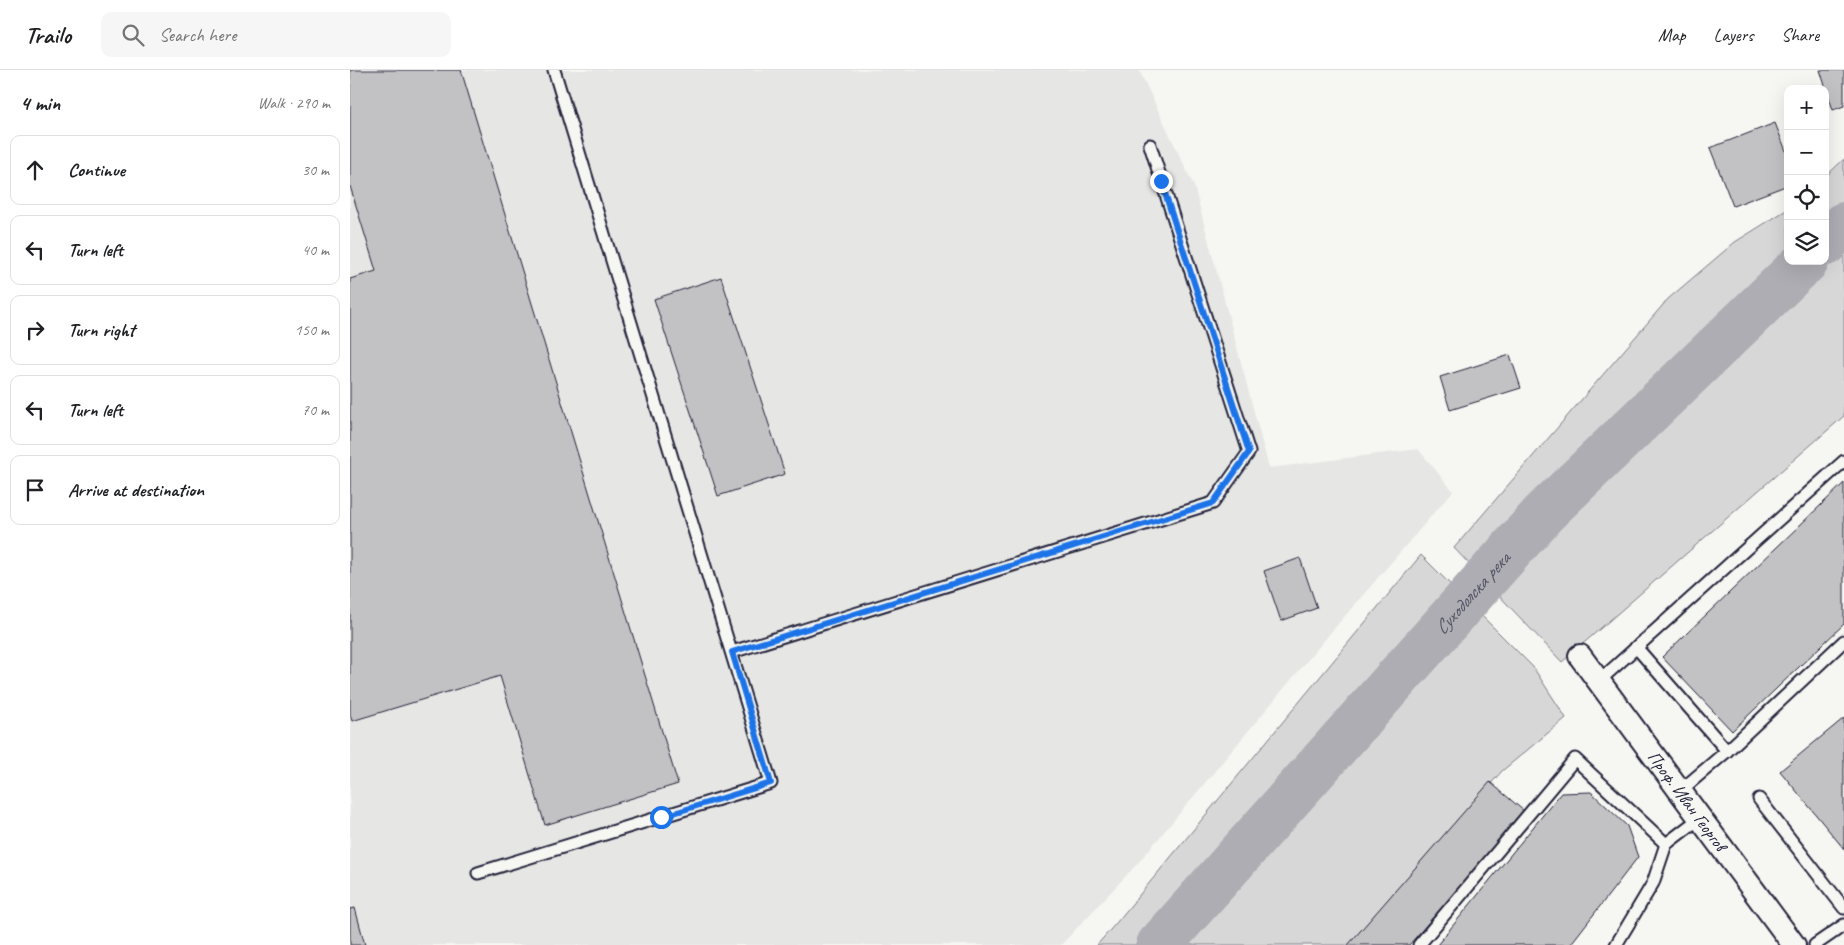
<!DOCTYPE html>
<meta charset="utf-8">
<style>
body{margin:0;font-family:Caveat,sans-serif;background:#f6f6f6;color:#202124}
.controls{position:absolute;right:15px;top:15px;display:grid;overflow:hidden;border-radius:10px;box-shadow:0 5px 20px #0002}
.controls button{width:45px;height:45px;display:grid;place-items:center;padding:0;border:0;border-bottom:1px solid #e0e0e0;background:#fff;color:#202124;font:25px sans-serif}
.stop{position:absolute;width:15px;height:15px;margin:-11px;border:4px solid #1a73e8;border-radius:50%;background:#fff}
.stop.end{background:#1a73e8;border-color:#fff;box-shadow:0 1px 5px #0008}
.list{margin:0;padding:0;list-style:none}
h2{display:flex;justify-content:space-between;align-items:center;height:65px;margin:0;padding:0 20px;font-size:21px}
h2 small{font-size:16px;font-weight:400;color:#757577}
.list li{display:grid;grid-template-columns:32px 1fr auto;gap:15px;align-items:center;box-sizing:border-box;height:70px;margin:0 10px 10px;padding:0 10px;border:1px solid #e0e0e0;border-radius:10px}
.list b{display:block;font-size:19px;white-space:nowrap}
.list em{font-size:16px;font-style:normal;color:#757577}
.icon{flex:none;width:28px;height:28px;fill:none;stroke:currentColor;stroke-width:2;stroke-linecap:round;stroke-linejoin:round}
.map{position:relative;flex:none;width:1494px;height:875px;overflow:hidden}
header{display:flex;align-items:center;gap:30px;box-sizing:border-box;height:70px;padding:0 25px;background:#fff;border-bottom:1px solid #e0e0e0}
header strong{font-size:24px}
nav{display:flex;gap:28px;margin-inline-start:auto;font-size:18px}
.search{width:350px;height:45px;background:#f6f6f6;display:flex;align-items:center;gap:12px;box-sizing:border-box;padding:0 18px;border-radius:10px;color:#757577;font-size:19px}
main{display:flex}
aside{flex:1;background:#fff}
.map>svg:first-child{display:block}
</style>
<header>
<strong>Trailo</strong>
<div class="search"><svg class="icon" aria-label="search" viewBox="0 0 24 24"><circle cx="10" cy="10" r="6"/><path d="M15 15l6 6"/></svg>Search here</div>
<nav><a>Map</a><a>Layers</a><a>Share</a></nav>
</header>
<main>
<aside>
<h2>4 min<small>Walk · 290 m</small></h2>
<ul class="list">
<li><svg class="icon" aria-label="ahead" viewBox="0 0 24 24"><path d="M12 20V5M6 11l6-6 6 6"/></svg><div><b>Continue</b></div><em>30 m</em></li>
<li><svg class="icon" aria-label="left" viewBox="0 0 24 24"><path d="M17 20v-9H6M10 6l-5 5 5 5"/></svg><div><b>Turn left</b></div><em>40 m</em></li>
<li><svg class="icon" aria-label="right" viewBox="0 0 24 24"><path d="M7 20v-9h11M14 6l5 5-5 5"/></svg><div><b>Turn right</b></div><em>150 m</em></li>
<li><svg class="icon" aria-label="left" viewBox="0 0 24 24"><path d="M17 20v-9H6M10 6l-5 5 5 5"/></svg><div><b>Turn left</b></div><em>70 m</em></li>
<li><svg class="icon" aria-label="arrive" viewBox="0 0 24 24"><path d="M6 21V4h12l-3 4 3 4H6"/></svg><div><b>Arrive at destination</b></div></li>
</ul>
</aside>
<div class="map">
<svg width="1494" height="875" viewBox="0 0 1494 875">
<rect width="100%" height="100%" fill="#f6f6f2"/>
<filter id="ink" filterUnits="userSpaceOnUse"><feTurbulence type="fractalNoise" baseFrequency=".02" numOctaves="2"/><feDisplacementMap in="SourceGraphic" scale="10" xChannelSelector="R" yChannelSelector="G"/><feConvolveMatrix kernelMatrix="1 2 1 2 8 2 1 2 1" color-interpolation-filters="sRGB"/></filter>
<g filter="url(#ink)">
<path fill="#e6e6e4" d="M0,0h789l55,116 75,282 149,-19 35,42 -121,140 -194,232 -77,82h-711z"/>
<g fill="#d7d7d7" stroke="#7c7c89">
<path d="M1494,89v257l-282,246 -108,-114 214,-249 67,-57 53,-33v52h37v-84z"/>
<path d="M1071,485l112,112 33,51 -64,53 -153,174h-252l20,-23z"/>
</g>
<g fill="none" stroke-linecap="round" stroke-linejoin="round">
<g stroke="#adadb3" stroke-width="46">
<path d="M1475,173l19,-18"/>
<path id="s1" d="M809,875l385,-432 262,-252"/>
</g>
</g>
<g fill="#c2c2c4" stroke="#22223b">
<path d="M0,0h111l217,714 -133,41 -45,-149 -148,45 -2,-7v-435l26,-8 -26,-85z"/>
<path d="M1470,0h24v36l-11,4z"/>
<path d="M1425,53l13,33v29l-55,21 -23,-58z"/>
<path d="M371,207l64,197 -67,22 -64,-197z"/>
<path d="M1160,285l11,33 -71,22 -10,-33z"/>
<path d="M1494,413v141l-112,107 -70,-74z"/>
<path d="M950,488l17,50 -36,13 -17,-50z"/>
<path d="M1494,648v131l-64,-78z"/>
<path d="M1140,712l35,30 -116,133h-61z"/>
<path d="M1241,722l36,34 11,31 -68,88h-133l124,-152z"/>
<path d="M5,838l10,37h-15v-36z"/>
</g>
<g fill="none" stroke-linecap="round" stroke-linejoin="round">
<g stroke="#22223b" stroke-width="15">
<g id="lane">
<path d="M1286,577l91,104"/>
<path d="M382,582l481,-149 36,-51 -99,-307"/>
<path d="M1249,611l245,-220"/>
<path d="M1330,721l47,-40 117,-110"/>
<path d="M1409,729l85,109"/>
<path d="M128,803l293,-90 -217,-713"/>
<path d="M1069,875l156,-186 91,85 34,-26"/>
<path d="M1266,875l37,-62 13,-39"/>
<path d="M1465,875l29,-20"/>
</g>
</g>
<g stroke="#22223b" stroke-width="26">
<g id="street">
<path id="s2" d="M1230,586l214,289"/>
</g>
</g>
<use href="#lane" stroke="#f6f6f2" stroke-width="11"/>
<use href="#street" stroke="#f6f6f2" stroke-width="22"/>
</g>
</g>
<g fill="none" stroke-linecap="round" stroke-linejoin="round" filter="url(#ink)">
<path stroke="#1a73e8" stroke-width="6" d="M311,747l110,-34 -39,-131 481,-149 36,-51 -88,-271"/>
</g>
<g text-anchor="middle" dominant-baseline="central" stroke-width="4.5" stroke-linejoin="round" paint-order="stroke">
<g font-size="18" fill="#22223b" stroke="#f6f6f2">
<text stroke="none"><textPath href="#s2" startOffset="180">Проф. Иван Георгов</textPath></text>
</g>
<g font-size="19" font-style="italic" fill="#535365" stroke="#f6f6f2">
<text stroke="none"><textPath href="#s1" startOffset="471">Суходолска река</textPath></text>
</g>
</g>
</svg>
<div class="controls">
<button>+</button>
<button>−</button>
<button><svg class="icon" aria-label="locate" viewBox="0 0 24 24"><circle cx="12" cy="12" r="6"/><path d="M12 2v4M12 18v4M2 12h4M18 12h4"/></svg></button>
<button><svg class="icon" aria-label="layers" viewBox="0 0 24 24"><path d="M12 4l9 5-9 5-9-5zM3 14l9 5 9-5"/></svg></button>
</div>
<div class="stop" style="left:311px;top:747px"></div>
<div class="stop end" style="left:811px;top:111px"></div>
</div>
</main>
